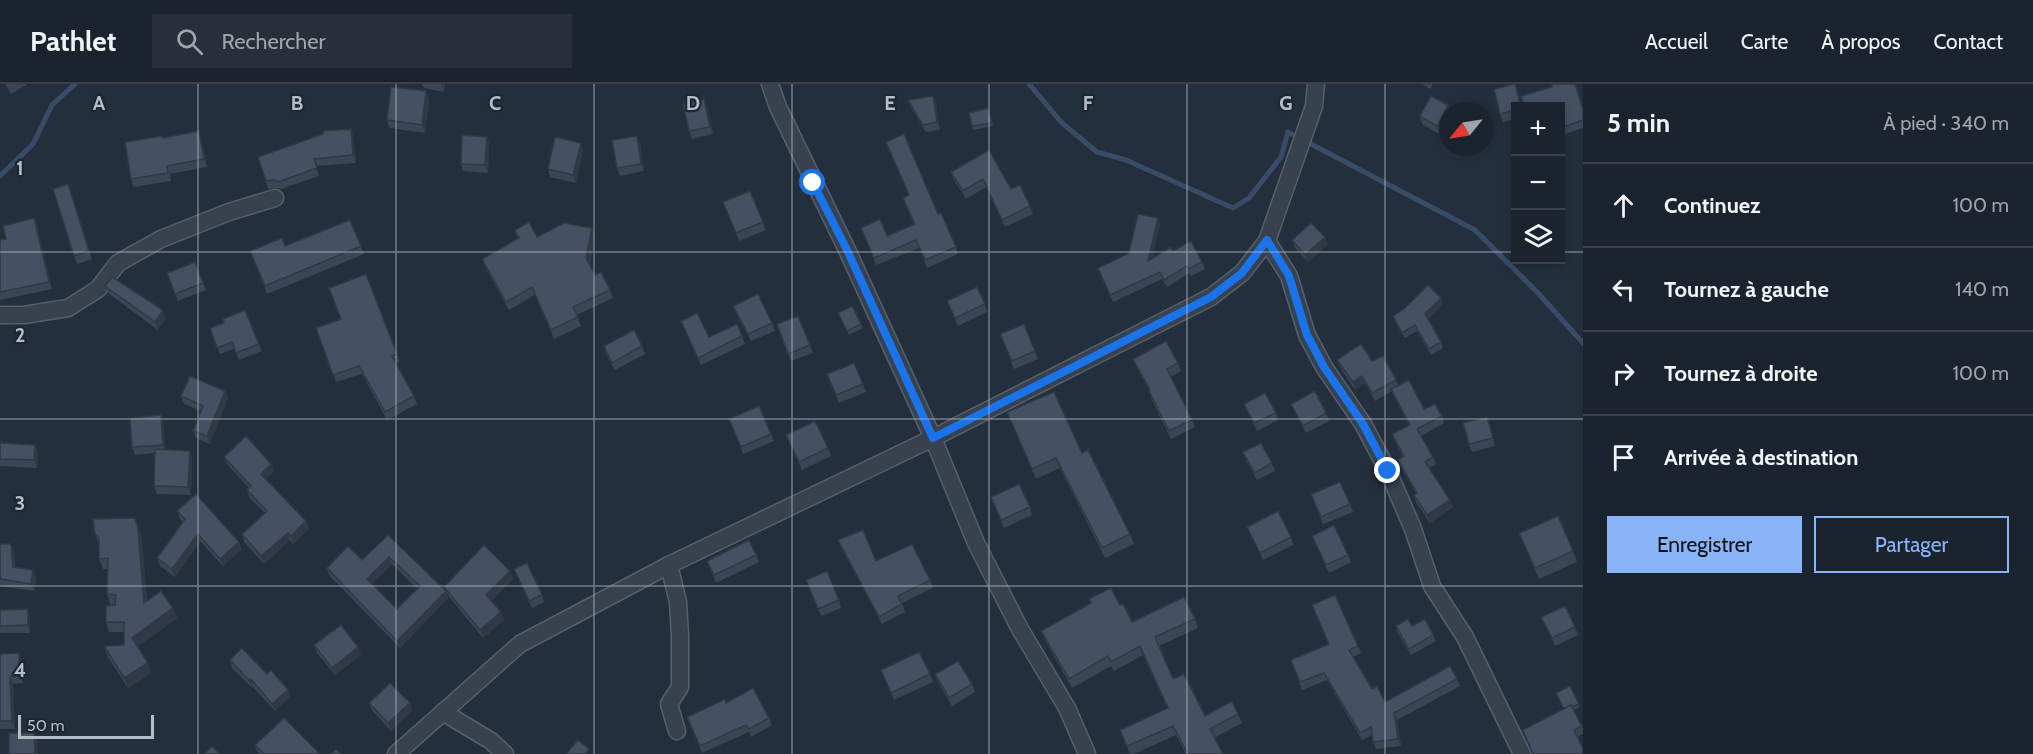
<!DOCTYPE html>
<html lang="fr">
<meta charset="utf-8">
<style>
body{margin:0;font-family:Cabin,sans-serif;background:#282f3a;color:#f1f3f6}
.controls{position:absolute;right:18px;top:18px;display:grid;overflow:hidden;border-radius:0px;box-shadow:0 3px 9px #0003}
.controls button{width:54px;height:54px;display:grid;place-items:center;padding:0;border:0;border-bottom:2px solid #39404a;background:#1b232e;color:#f1f3f6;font:30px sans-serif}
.compass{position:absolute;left:1439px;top:18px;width:54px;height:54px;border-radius:50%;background:#1b232e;box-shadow:0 3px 9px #0003;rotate:240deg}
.scale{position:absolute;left:18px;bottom:15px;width:136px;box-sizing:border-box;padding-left:6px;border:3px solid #b4bcc9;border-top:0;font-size:16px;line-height:21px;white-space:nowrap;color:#b4bcc9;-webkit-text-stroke:4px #1d2633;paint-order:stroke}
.stop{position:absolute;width:18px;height:18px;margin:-14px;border:4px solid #1a73e8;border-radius:50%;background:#fff}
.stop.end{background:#1a73e8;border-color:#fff;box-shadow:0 2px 6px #0008}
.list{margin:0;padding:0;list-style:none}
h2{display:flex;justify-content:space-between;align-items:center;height:78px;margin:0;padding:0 24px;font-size:26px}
h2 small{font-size:20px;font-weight:400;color:#a0a4aa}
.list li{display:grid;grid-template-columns:39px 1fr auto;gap:18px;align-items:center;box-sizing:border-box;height:84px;padding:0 24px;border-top:2px solid #39404a}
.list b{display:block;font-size:22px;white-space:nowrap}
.list em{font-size:20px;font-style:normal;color:#a0a4aa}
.actions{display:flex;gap:12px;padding:18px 24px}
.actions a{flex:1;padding:14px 0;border:2px solid #8ab4f8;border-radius:0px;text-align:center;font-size:21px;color:#8ab4f8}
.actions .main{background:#8ab4f8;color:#111}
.icon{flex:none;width:33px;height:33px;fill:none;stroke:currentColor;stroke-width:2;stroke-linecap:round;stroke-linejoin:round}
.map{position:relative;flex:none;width:1583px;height:670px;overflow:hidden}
header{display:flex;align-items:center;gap:36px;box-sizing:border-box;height:84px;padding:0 30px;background:#1b232e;border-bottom:2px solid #39404a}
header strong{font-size:28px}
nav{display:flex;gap:33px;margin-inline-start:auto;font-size:21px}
.search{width:420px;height:54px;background:#282f3a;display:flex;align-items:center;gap:15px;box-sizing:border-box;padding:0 21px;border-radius:0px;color:#a0a4aa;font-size:22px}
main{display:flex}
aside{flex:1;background:#1b232e}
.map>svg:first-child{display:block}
</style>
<header>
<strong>Pathlet</strong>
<div class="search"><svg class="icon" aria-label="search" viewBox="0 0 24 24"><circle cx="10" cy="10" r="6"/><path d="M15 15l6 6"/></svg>Rechercher</div>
<nav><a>Accueil</a><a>Carte</a><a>À propos</a><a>Contact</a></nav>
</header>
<main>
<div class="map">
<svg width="1583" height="670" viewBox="0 0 1583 670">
<rect width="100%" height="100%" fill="#242f3e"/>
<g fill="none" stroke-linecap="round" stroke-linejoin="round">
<g stroke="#394c67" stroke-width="5">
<path d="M1029,0l33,39 35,29 29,8 107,48 16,-10 32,-41 7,-25 187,98 62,62 46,51"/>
<path d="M0,92l33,-32 19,-39 23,-21"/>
</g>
<g stroke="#565f6c" stroke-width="19">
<g id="street">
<path d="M770,0l8,23 70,145 85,186 43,105 44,86 47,79 20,46"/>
<path d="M1267,157l22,35 18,59 17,32 39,57 25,47 25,58 19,57 33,51 57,117"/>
<path d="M0,231h24l44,-7 30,-19 20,-26 43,-24 68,-27 46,-14"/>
<path d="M669,481l9,37 2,33v52l-11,17 8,27"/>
<path d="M443,628l48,29 14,13"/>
<path d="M396,670l124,-110 149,-79 264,-127 278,-141 31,-24 25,-32 47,-135 2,-22"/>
</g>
</g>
<use href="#street" stroke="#38414e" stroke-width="16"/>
</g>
<g fill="#3b4654" fill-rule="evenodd">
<path d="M5,0h23l-17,10z"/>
<path d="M422,0h23l-1,8 -20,-4z"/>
<path d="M1422,0h11l-3,5z"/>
<path d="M426,7l3,8 -4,34 -35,-5 -3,-8z"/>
<path d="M1518,8l-3,14v13l-12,3 -3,-8z"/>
<path d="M1521,12l62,12v20l-18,6 -5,-14v-14z"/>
<path d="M704,15l3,8 6,27 -21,5 -3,-8z"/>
<path d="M908,16l28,3 4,27 -14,2 -15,-25z"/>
<path d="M1448,21l2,6h-2l-9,23 -17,-10 -2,-8z"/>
<path d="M988,24l5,18 -20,4 -1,-4z"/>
<path d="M351,45l2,7 3,27 -40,3 3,10 -38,13 -4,-1 -9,1 -10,-32z"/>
<path d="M637,52l3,8 4,27 -24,5 -3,-8z"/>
<path d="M487,53l2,7 -1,29 -25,-2 -2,-7z"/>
<path d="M163,54l38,1 6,28 -37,7 1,7 -38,6 -2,-8z"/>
<path d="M886,58l52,72 18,33 2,7 -31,14 -8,-20 -43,17 -12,-30 23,1 27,-12 -11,-26 6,-3z"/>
<path d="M583,66l-7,33 -26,-6 -2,-8z"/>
<path d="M989,66l22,39 19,17 3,8 -28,13 -19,-40 -20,12 -12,-19 -3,-8z"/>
<path d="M68,100l24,75 -15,5 -3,-8z"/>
<path d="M750,107l16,39 -27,11 -16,-39z"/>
<path d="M34,134l3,7 15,64 -52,11v-60l6,-1z"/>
<path d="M1158,134l2,7 -8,33 21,-7 29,11 3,7 -14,7 -2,-3 -22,14 -5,-8 -49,23 -15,-34 31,-15z"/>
<path d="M350,136l14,34 -97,40 -17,-43 35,-5z"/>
<path d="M592,144l3,8 -5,28 5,11 15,15 3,8 -36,17 4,11 -27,13 -19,-44 -26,15 -24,-43 -3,-8 36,-20 -3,-9 22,7z"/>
<path d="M1325,153l2,8 -19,17 -13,-14 -3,-8z"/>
<path d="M195,178l11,28 -28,11 -11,-28z"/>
<path d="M105,202l58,24 3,8 -8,12 -50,-37z"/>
<path d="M1441,214l2,6 -15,15 13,23 2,6 -12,7 -14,-24 -12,7 -10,-17 -2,-5z"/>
<path d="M947,217l38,3 2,8 -29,14z"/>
<path d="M733,222l39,17 3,8 -24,10 -15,-28z"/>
<path d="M245,226l17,41 -23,9 -5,-11 -14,5 -10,-26 14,-5z"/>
<path d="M838,229l23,11 2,4 -14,7z"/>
<path d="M798,232l15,37 -22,8 -14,-37z"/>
<path d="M681,237l28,16 33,-1 3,8 -44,21z"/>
<path d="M316,244l81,26 3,8 -4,1 18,33 3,8 -30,16 -25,-46 -26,8z"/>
<path d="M1003,257l32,10 3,8 -24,10z"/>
<path d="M604,262h38l3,8 -30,16 -9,-16z"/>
<path d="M1133,275l45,4 3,8 -10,6 21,43 3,7 -24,12 -20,-41 -2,-8 -13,-24z"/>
<path d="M1337,276l35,1 24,19 2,5 26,24 18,7 2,7 -23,13 12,21 3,7 -7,4 24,39 -23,16 -14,-21 -2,-7 2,-2 -15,-26 -3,-7 5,-3 -8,-16 -3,-7 17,-9 -17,-34 -17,10 -10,-18 -10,7 -15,-23z"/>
<path d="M854,279l12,29 -27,11 -12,-29z"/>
<path d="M225,307l3,7 -18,46 -14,-6 -3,-7 8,-20 -17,-7 -3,-8z"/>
<path d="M1244,320l32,9 2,7 -21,11 -10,-20z"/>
<path d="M1291,320l35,9 3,8 -23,12 -12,-22z"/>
<path d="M1007,328l75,41 48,81 4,10 -29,14 -45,-90 -24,11z"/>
<path d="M161,331l2,8 2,27 25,1 2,7 -1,37 -34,-1 -3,-8 1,-33 -20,2 -3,-8z"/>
<path d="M729,335l42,15 3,7 -31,13z"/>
<path d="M1490,340l5,22 -23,6 -3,-8z"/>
<path d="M786,351l42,13 3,8 -29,14z"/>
<path d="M0,359l35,2 3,7 -1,16 -37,-2z"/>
<path d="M1243,368l29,11 3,8 -18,9 -11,-20z"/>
<path d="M224,373l47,7 3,7 -8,8 40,42 3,8 -16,15 -3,-4 -26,24 -20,-22 -2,-8 23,-21 -15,-15 -3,-8 2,-2 -22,-24z"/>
<path d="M991,413l39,10 2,8 -28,13z"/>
<path d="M1314,418l36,2 3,8 -30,12z"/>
<path d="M177,427l62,31 3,7 -19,17 -23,-25 -25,36 -15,-11 -3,-8 26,-36 -3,-3z"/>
<path d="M135,434l7,21 5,62 26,7 4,10 -40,28 11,17 3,10 -23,15 -20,-31 -4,-11 20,-1v-13h-15l-3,-10 9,-17 -5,-1 -3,-10 1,-25h-5l-4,-10v-15l-4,-10z"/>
<path d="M1247,443l44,10 2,8 -30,15z"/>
<path d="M1519,449l54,18 4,11 -38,17z"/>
<path d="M388,451l60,63 -48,50 -71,-73 -2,-7 35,-8zM392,480l25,25 -20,20 -25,-25z"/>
<path d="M1312,452l36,19 3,7 -22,11z"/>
<path d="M838,456l38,21 54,19 3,8 -31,15 3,9 -23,12 -41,-77z"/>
<path d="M0,460h11l3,7 1,16 18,3 3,8 -2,13 -34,-5z"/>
<path d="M756,471l3,7 -43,21 -9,-22z"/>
<path d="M514,485l28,26 2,7 -12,6z"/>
<path d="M510,487l3,8 -22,22 13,19 -21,18 -36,-44 -3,-7z"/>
<path d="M809,504l30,12 2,8 -20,8z"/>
<path d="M1120,521l12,17 63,-3 3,9 -39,18 14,33 32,37 33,-2 4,9 -28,15 9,16h-37l-10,-19 -42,19h-4l-10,-24 48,-21 -25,-54 -29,16 -3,-5 -39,22 -27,-48 -4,-9z"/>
<path d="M1312,521l46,41 3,7 -8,4 19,32 13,13 72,-23 3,7 -63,34 4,26 -25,3 -4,-14 -10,5 -35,-60 -25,10 -11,-30 38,-16z"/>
<path d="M28,525l2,8v16h-30v-23z"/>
<path d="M1541,533l34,10 3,8 -23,11z"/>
<path d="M1396,542l37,9 3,6 -25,14 -13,-22z"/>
<path d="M314,561l47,10 -26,20 -18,-22z"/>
<path d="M0,570l21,7 2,22 -10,1 2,45h-15z"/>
<path d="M230,576l58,30 2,7 -15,14 -22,-24 -1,1 -20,-20z"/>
<path d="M881,586l49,4 3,8 -39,18z"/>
<path d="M935,590l37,10 3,8 -23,14 -14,-24z"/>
<path d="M369,619h41l2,8 -21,20 -19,-21z"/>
<path d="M726,619l43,15 3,7 -21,12 -2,-5 -47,21 -15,-36z"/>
<path d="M1579,620l1,3 -6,3 9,19v5l-6,3 -54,-7z"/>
<path d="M255,661l65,9h-61l-2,-2z"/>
</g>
<g fill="#303945">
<path d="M441,0h4l-1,8z"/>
<path d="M426,7l3,8 -4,34 -3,-8z"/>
<path d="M933,12l3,7 4,27 -3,-8z"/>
<path d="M704,15l3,8 6,27 -3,-7z"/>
<path d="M1448,21l2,6h-2v7l-9,16 -2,-8z"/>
<path d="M351,45l2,7 3,27 -3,-8z"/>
<path d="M199,47l2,8 6,28 -3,-8z"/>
<path d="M637,52l3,8 4,27 -3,-7z"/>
<path d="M487,53l2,7 -1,29 -3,-8z"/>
<path d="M581,59l2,7 -7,33 -3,-8z"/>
<path d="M34,134l3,7 15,64 -3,-7z"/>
<path d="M1158,134l2,7 -10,43 -2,-7z"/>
<path d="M592,144l3,8 -6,30 -3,-8z"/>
<path d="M1325,153l2,8 -19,17 -3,-7z"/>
<path d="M1441,214l2,6 -16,16 -2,-6z"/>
<path d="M163,226l3,8 -8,12 -3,-8z"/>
<path d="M1362,292l3,7 -10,7 -2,-8z"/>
<path d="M225,307l3,7 -18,46 -3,-8z"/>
<path d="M161,331l2,8 3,30 -3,-8z"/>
<path d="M35,361l3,7 -1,16 -3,-8z"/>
<path d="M190,367l2,7 -1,37 -3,-8z"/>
<path d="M271,380l3,7 -11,11 -2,-8z"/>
<path d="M1450,416l3,7 -23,16 -3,-8z"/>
<path d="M135,434l7,21 6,74 -4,-10z"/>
<path d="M306,437l3,8 -16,15 -2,-8z"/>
<path d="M288,449l2,7 -26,24 -3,-8z"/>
<path d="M198,450l2,7 -25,36 -3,-8z"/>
<path d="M239,458l3,7 -19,17 -3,-7z"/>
<path d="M11,460l3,7 1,24 -2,-8z"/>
<path d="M389,473l3,7 -22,22 -3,-7z"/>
<path d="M33,486l3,8 -2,13 -3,-7z"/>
<path d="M510,487l3,8 -24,24 -3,-8z"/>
<path d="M446,507l2,7 -48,50 -3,-7z"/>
<path d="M173,524l4,10 -41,30 -4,-10z"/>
<path d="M28,525l2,8v16l-2,-8z"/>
<path d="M501,528l3,8 -21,18 -3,-8z"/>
<path d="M358,563l3,8 -26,20 -3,-7z"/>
<path d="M19,569l2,8 2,22 -3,-7z"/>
<path d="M148,579l3,10 -23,15 -4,-10z"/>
<path d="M10,592l3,8 2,45 -3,-8z"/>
<path d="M251,595l2,8 -1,1 -3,-8z"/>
<path d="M288,606l2,7 -15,14 -3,-7z"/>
<path d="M410,619l2,8 -21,20 -3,-8z"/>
<path d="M1394,629l3,7 4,26 -3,-7z"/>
<path d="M34,649l3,7 1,14h-3z"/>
</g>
<g fill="#455162" stroke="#303945" stroke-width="1.5" fill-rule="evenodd">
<path d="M1515,0l6,22h-6v4l-15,4 -6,-25z"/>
<path d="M1551,0h24l8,25v11l-20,7 -3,-7v-14h-36l-3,-10 31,-9z"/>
<path d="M391,3l35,4 -4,34 -35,-5z"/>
<path d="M933,12l4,26 -14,3 -15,-25z"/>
<path d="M1431,12l17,9 -11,21 -17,-10z"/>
<path d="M704,15l6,28 -21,4 -6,-27z"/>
<path d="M988,24l4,15 -20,3 -3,-13z"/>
<path d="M351,45l2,26 -39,4 3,9 -39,14 -4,-2 -8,1 -8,-24 65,-23v-3z"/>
<path d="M199,47l5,28 -37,7 1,7 -37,6 -6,-37 37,-6 1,2z"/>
<path d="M904,50l34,80 3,-1 15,34 -31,13 -9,-20 -42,18 -13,-30 19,-9 7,17 28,-12 -12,-26 6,-3 -23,-53z"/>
<path d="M462,51l25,2 -2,28 -24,-1z"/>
<path d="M637,52l4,28 -24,4 -5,-28z"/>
<path d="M555,53l26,6 -8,32 -25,-6z"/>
<path d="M989,66l22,39 9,-4 10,21 -28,14 -19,-41 -20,12 -12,-19z"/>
<path d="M68,100l21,67 -15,5 -21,-67z"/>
<path d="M750,107l13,31 -27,11 -13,-31z"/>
<path d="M1138,130l20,4 -10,43 23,-14 2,4 18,-10 11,21 -13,7 -2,-3 -23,14 -4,-8 -50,23 -12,-27 31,-15z"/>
<path d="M34,134l15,64 -49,10v-52l6,-1 -3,-13z"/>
<path d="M350,136l11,26 -96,40 -15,-35 32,-13 3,8z"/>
<path d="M529,138l8,15 27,-14 28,5 -6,30 9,17 6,-3 9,18 -37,17 5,10 -27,13 -19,-43 -26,15 -24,-43 37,-21 -4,-8z"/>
<path d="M1311,139l14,14 -20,18 -13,-15z"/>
<path d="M195,178l8,21 -28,11 -8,-21z"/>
<path d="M366,190l31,80 -5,2 22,40 -29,16 -26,-46 -26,9 -17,-47 25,-9 -12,-31z"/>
<path d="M112,193l51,33 -8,12 -50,-36z"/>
<path d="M1428,201l13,13 -16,16 16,28 -12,7 -14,-24 -13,8 -9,-17 12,-8z"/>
<path d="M977,203l8,17 -30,14 -8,-17z"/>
<path d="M758,210l14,29 -24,11 -15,-28z"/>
<path d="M852,222l9,18 -14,7 -9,-18z"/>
<path d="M245,226l14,34 -23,9 -4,-11 -15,6 -7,-20 14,-5 -1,-4z"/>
<path d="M697,229l12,24 28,-13 5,12 -44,22 -17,-37z"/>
<path d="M798,232l12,29 -22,9 -11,-30z"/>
<path d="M1024,240l11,27 -23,10 -12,-27z"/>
<path d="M634,246l8,16 -30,17 -8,-17z"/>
<path d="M1166,257l12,22 -11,6 25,51 -23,11 -20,-40 1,-1 -17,-31z"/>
<path d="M1361,260l11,17 11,-5 13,24 -24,13 -10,-17 -9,6 -16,-22z"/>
<path d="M854,279l9,21 -27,11 -9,-21z"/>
<path d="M190,292l35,15 -18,45 -14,-5 10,-25 -22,-10z"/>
<path d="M1409,296l15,29 11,-5 7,12 -25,13 16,28 -8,5 25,38 -23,15 -13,-20 3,-2 -19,-33 6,-4 -12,-22 18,-9 -19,-36z"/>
<path d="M1315,307l11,22 -23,13 -12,-22z"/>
<path d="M1054,308l28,61 6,-3 42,84 -28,14 -46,-90 -24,11 -25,-57z"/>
<path d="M1265,309l11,20 -22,10 -10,-19z"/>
<path d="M759,322l12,28 -30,13 -12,-28z"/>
<path d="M161,331l2,30 -31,2 -2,-29z"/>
<path d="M1487,333l6,21 -24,6 -6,-21z"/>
<path d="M815,337l13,27 -29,14 -13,-27z"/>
<path d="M246,352l25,28 -10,10 45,47 -15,15 -3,-3 -27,23 -19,-22 25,-23 -20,-21 4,-4 -27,-29z"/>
<path d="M0,359l35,2 -1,15 -34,-1z"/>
<path d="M1261,359l11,20 -17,10 -12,-21z"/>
<path d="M155,365l35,2 -2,36 -34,-1z"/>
<path d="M1340,398l10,22 -29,13 -10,-23z"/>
<path d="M1019,400l11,23 -29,13 -10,-23z"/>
<path d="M196,410l43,48 -19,17 -22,-25 -26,35 -15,-11 28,-39 -8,-8z"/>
<path d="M1278,427l13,26 -31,16 -13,-26z"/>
<path d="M1558,432l15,35 -38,17 -16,-35z"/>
<path d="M135,434l3,11 6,74 17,-12 12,17 -41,30 16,25 -24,15 -20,-32 20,-1v-23h-18v-16l9,-1 1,-10 -9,-1 1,-36 -9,1v-21l-4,-4 -2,-15z"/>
<path d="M1334,441l14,30 -22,10 -14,-29z"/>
<path d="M863,446l13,31 36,-17 18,36 -32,16 4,8 -23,13 -41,-77z"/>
<path d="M388,451l58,56 -49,50 -70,-73 21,-22 14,14zM389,473l31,29 -23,23 -30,-30z"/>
<path d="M749,456l7,15 -42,20 -7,-14z"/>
<path d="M0,460h11l2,23 20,3 -2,14 -31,-5z"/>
<path d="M484,461l26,26 -24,24 15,17 -21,18 -36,-43z"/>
<path d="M527,479l15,32 -13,6 -15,-32z"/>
<path d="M827,487l12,29 -21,9 -12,-29z"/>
<path d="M1111,504l9,17 3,-1 9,18 52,-25 11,22 -40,18 18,42 11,-5 21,42 27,-15 6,13 -28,15 13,25h-35l-15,-28 -46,20 -7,-16 48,-22 -28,-62 -29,16 -3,-6 -39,23 -28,-48 50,-28 -2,-4z"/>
<path d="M1335,511l23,51 -9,4 23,39 5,-3 8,16 65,-36 7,13 -63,34 4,26 -25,3 -2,-15 -11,6 -36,-60 -24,9 -9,-22 38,-16 -17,-39z"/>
<path d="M1565,522l10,21 -23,11 -11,-21z"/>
<path d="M28,525v16l-28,1v-16z"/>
<path d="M1408,535l4,7 13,-7 8,16 -24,14 -13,-23z"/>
<path d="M341,541l17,22 -26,21 -18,-23z"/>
<path d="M242,564l25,26 4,-4 17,20 -16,14 -21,-25 -2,1 -19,-20z"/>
<path d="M919,568l11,22 -39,19 -10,-23z"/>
<path d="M19,569l1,23h-10l2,45h-12v-67z"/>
<path d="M958,577l14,23 -23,14 -14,-24z"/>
<path d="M390,599l20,20 -22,20 -19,-20z"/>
<path d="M1570,602l9,18 -7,3 -1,-2 -7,4 -8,-16z"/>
<path d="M753,604l16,30 -20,11 -3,-4 -46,21 -13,-29 38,-18 1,4z"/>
<path d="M1571,621l11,21 -8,4 9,19v5h-50l-10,-24z"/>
<path d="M284,634l36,36h-56l-9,-9z"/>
<path d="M9,649h25l1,21h-26z"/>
<path d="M578,656l11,9 -4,5h-19z"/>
<path d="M212,662l8,8h-16z"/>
<path d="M336,665l5,5h-10z"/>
</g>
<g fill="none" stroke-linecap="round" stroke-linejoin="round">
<path stroke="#1a73e8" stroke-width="8" d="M813,99l35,69 85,186 278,-141 31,-24 25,-33 22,36 18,59 17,32 39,57 25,47"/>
</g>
<path fill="none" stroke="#b4bcc9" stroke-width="1.5" stroke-opacity="0.55" d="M198,0v670M396,0v670M594,0v670M792,0v670M989,0v670M1187,0v670M1385,0v670M0,168h1516M1560,168h23M0,335h1583M0,502h1583"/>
<g font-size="20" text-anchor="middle" font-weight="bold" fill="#b4bcc9" stroke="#1d2633" stroke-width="4.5" stroke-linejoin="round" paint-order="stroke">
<text x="99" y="26">A</text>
<text x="297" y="26">B</text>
<text x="495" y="26">C</text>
<text x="693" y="26">D</text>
<text x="890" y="26">E</text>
<text x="1088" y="26">F</text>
<text x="1286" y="26">G</text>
<text x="20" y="91">1</text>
<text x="20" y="258">2</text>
<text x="20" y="426">3</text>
<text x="20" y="593">4</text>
</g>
</svg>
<div class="controls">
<button>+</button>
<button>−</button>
<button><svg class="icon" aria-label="layers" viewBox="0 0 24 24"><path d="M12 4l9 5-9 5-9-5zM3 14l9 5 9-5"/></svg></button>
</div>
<svg class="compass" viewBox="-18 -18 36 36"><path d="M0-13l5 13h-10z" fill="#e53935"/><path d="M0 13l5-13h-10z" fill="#a0a4aa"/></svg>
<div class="scale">50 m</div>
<div class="stop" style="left:813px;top:99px"></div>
<div class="stop end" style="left:1388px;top:387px"></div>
</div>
<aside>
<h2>5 min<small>À pied · 340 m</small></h2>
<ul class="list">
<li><svg class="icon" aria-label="ahead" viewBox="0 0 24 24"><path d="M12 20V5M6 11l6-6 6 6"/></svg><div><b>Continuez</b></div><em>100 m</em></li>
<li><svg class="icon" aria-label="left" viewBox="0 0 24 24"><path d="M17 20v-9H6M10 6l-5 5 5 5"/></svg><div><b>Tournez à gauche</b></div><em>140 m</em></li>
<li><svg class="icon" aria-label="right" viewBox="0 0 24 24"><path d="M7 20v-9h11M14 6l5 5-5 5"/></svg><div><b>Tournez à droite</b></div><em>100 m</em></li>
<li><svg class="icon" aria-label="arrive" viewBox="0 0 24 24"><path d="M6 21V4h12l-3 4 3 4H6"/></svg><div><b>Arrivée à destination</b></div></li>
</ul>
<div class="actions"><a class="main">Enregistrer</a><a>Partager</a></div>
</aside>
</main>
